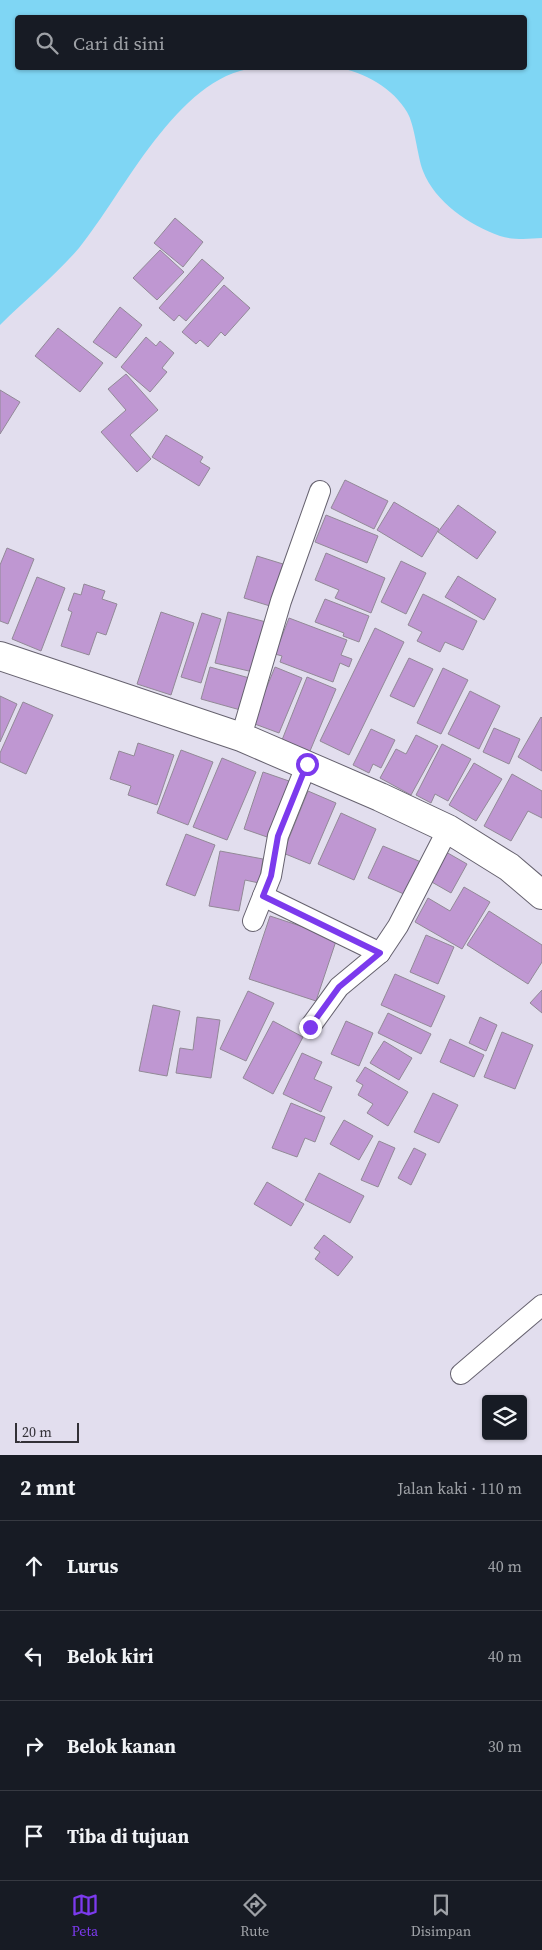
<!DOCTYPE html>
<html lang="id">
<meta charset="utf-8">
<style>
body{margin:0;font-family:"Source Serif 4",serif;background:#242831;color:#f1f3f6}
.controls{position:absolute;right:15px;bottom:15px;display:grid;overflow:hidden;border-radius:5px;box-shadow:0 1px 4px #0004}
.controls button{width:45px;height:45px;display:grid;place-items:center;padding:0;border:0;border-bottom:1px solid #363941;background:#171b24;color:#f1f3f6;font:25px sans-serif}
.scale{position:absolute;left:15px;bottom:12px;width:64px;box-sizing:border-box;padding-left:5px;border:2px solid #333137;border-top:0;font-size:14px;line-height:18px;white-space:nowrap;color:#333137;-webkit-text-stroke:4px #e2deee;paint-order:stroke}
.stop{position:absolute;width:15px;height:15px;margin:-11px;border:4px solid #7c3aed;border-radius:50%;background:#fff}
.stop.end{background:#7c3aed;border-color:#fff;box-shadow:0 1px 5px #0008}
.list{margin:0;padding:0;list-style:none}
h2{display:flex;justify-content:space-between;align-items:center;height:65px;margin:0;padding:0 20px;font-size:21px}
h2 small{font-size:16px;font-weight:400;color:#9ea1a6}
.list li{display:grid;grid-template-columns:32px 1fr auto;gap:15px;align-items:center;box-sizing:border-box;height:90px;padding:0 20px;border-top:1px solid #363941}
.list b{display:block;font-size:19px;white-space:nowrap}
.list em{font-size:16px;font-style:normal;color:#9ea1a6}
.icon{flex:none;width:28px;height:28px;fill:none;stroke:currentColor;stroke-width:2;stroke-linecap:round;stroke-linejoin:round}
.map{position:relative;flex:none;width:542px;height:1455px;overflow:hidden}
.search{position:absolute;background:#171b24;box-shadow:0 1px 4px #0004;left:15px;right:15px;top:15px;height:55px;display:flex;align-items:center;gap:12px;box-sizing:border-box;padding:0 18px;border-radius:5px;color:#9ea1a6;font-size:19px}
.sheet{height:425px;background:#171b24}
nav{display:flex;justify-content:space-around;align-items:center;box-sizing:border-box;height:70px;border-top:1px solid #363941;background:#171b24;font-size:14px;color:#9ea1a6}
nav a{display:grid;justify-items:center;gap:2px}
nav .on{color:#7c3aed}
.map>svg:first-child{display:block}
</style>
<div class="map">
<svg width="542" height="1455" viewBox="0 0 542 1455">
<rect width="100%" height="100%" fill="#e2deee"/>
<path fill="#7fd6f4" d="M0,0h542v238c-13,1 -30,2 -42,-2 -31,-11 -65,-34 -77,-65 -6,-16 -8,-46 -16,-59 -13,-23 -44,-41 -69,-44h186v-50h-506v50h236c-77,9 -130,125 -175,180 -23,27 -53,51 -79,77z"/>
<g fill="#bf97d2" stroke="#928997">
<path d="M175,218l28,24 -20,25 -29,-24z"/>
<path d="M160,250l24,22 -27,28 -24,-22z"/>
<path d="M202,259l22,19 -38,43 -7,-6 -5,6 -15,-13z"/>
<path d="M224,285l26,23 -25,28 -4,-4 -13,15 -8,-7 -4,4 -14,-12z"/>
<path d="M120,307l22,18 -26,33 -23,-16z"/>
<path d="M58,328l45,35 -23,29 -45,-36z"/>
<path d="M146,337l10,9 4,-5 14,12 -12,15 5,4 -17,20 -29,-25z"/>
<path d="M126,374l32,36 -28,25 21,24 -14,13 -36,-40 25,-22 -18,-21z"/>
<path d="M0,390l20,12 -20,32z"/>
<path d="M166,435l37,22 -3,5 10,6 -11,18 -47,-29z"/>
<path d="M345,480l43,21 -14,28 -43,-21z"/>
<path d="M394,502l45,27 -17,28 -45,-27z"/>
<path d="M458,505l38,27 -19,27 -39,-27z"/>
<path d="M326,515l52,21 -11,27 -52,-21z"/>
<path d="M7,548l27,11 -26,65 -8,-3v-56z"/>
<path d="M326,553l59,25 -14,35 -36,-15 4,-8 -24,-10z"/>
<path d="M257,556l26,8 -13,42 -26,-8z"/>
<path d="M401,561l25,12 -20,41 -25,-12z"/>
<path d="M458,576l38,23 -12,21 -39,-23z"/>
<path d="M37,577l28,11 -24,63 -29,-12z"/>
<path d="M84,584l21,7 -3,8 15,5 -11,31 -9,-3 -8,23 -28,-9 11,-34 -4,-2 6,-17 7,2z"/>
<path d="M423,594l54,27 -14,29 -18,-8 -5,10 -23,-11 5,-9 -14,-7z"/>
<path d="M325,599l44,17 -10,26 -16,-6 1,-3 -29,-11z"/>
<path d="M161,612l33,11 -23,72 -34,-11z"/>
<path d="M228,612l38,10 -13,50 -38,-9z"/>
<path d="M202,613l19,6 -20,64 -20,-6z"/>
<path d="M289,618l58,22 -6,15 11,4 -3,8 -9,-4 -7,19 -53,-20 2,-6 -7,-2z"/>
<path d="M375,628l29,14 -55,113 -29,-14z"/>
<path d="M409,658l24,11 -19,38 -24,-11z"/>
<path d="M210,667l43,12 -9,32 -43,-12z"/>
<path d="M275,667l27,11 -23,55 -27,-10z"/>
<path d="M443,668l25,12 -27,54 -24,-11z"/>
<path d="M307,677l29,12 -26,62 -28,-11z"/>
<path d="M470,691l30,15 -21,43 -31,-15z"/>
<path d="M0,696l17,8 -17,38z"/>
<path d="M23,702l30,13 -27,59 -26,-12v-9z"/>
<path d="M541,717l1,1v53l-24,-14z"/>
<path d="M494,728l26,11 -11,25 -26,-12z"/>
<path d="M371,729l24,11 -14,28 -8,-4 -4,9 -16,-8z"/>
<path d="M416,735l22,11 -27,49 -31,-17 16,-29 10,5z"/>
<path d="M138,743l36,12 -17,50 -29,-10 3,-9 -21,-7 9,-28 15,5z"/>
<path d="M442,744l29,15 -23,42 -13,-7 -4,9 -15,-8z"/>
<path d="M181,750l32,12 -25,63 -31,-12z"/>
<path d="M222,758l34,14 -29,68 -34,-13z"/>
<path d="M474,763l28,16 -26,42 -27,-16z"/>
<path d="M263,772l26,9 -19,57 -26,-9z"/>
<path d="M512,774l30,17v27l-14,-7 -17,30 -27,-15z"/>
<path d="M308,791l28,12 -26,61 -27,-11z"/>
<path d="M341,813l35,16 -22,51 -36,-16z"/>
<path d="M186,834l29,11 -20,51 -29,-11z"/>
<path d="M383,846l38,16 -15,33 -38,-17z"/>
<path d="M220,851l43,8 -4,24 -14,-3 -6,31 -30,-5z"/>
<path d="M446,852l21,12 -16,29 -21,-12z"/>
<path d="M464,887l26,15 -28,47 -47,-27 13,-24 22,13z"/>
<path d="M489,911l53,34v17l-14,22 -61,-39z"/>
<path d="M270,916l67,22 -21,63 -67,-22z"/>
<path d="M426,935l28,12 -16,37 -28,-12z"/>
<path d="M395,974l50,22 -14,31 -50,-22z"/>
<path d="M542,990v23l-12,-10z"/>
<path d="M248,991l26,12 -28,58 -26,-12z"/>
<path d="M153,1005l27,6 -13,65 -28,-5z"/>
<path d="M388,1013l43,21 -10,20 -43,-21z"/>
<path d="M197,1017l23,3 -9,58 -35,-5 4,-25 13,2z"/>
<path d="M480,1017l17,8 -11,26 -17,-8z"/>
<path d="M273,1021l30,16 -30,57 -30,-16z"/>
<path d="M346,1021l27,12 -14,33 -28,-12z"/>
<path d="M502,1032l31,13 -18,44 -31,-12z"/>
<path d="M450,1039l34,16 -10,22 -34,-15z"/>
<path d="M384,1041l28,17 -13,22 -29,-17z"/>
<path d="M302,1053l20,9 -8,17 18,8 -11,25 -38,-18z"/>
<path d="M365,1067l43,25 -20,34 -21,-13 6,-9 -15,-9 5,-10 -7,-4z"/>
<path d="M433,1093l25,12 -19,38 -25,-11z"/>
<path d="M291,1103l34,14 -10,25 -10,-4 -8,19 -25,-9z"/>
<path d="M344,1120l29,16 -14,24 -29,-16z"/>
<path d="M379,1141l16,7 -17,39 -17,-7z"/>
<path d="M414,1148l12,6 -15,31 -13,-7z"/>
<path d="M319,1173l45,23 -14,27 -45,-23z"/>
<path d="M267,1182l37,22 -13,22 -37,-22z"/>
<path d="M324,1235l29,22 -15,19 -23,-17 5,-7 -6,-4z"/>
</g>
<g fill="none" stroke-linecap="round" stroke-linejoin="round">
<g stroke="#66626f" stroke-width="22">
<g id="street">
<path d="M241,737l40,-136 39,-110"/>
<path d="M263,896l117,57"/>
<path d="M253,921l18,-45 7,-40 29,-72"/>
<path d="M310,1027l29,-40 41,-34 18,-27 50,-97"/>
<path d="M461,1374l81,-69"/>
</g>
</g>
<g stroke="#66626f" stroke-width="30">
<path id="highway" d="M0,656l241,81 139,60 68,32 61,38 33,28"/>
</g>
<use href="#street" stroke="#fff" stroke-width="20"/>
<use href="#highway" stroke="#fff" stroke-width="28"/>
</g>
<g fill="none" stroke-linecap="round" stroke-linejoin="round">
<path stroke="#7c3aed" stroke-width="6" d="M307,764l-29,72 -7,40 -8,20 117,57 -41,34 -29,40"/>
</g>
</svg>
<div class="controls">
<button><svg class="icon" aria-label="layers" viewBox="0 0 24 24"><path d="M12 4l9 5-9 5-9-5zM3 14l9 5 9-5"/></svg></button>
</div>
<div class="scale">20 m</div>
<div class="stop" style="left:307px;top:764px"></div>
<div class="stop end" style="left:310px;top:1027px"></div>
<div class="search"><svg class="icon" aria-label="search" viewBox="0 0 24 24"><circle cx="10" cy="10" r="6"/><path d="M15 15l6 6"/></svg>Cari di sini</div>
</div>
<section class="sheet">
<h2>2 mnt<small>Jalan kaki · 110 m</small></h2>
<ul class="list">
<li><svg class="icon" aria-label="ahead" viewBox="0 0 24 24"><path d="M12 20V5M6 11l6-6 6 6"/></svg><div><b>Lurus</b></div><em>40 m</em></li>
<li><svg class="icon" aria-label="left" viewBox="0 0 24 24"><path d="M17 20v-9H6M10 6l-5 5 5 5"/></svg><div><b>Belok kiri</b></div><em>40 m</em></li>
<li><svg class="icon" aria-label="right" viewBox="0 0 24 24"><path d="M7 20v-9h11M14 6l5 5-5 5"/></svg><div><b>Belok kanan</b></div><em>30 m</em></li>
<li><svg class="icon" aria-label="arrive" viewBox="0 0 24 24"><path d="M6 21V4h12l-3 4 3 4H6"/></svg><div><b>Tiba di tujuan</b></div></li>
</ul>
</section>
<nav>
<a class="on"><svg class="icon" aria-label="map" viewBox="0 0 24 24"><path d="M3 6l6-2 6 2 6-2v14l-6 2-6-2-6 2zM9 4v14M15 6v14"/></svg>Peta</a>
<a><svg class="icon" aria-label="directions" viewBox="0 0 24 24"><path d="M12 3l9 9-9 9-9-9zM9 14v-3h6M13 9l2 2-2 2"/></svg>Rute</a>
<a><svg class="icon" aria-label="saved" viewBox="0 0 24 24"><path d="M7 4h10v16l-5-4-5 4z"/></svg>Disimpan</a>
</nav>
